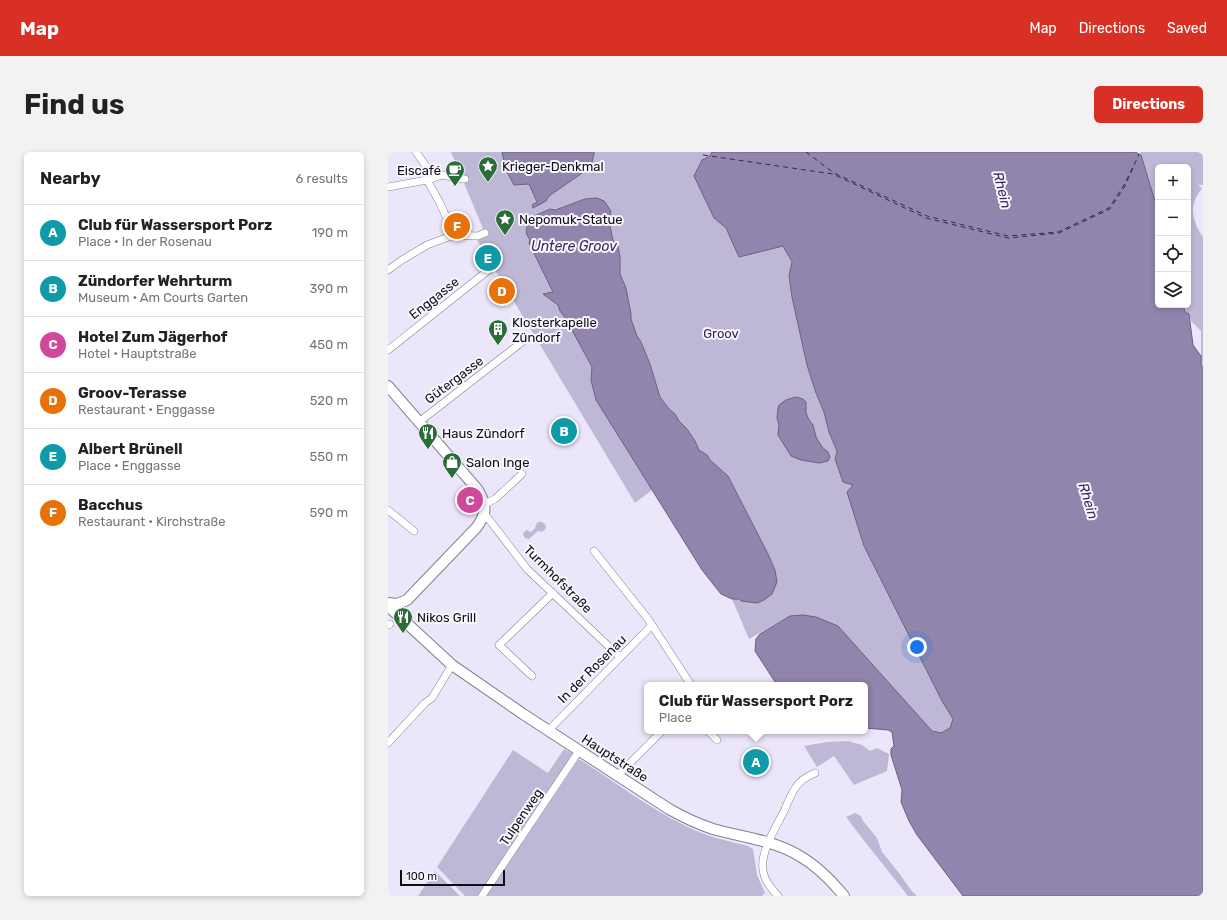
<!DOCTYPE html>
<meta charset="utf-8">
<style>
body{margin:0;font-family:Rubik,sans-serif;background:#f2f2f2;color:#222}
.controls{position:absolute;right:12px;top:12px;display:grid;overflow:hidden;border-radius:6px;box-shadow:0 2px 6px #0003}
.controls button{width:36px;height:36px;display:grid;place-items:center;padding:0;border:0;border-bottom:1px solid #e0e0e0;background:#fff;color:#222;font:20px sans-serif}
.scale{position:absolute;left:12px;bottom:10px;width:105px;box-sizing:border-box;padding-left:4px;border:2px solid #100e15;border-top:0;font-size:11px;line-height:14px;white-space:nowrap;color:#100e15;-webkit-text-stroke:3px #f8f6fe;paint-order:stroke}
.you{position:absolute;left:529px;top:495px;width:14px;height:14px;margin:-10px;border:3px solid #fff;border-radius:50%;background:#1a73e8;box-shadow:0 0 0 6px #1a73e833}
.badge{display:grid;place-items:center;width:26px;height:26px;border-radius:50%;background:#d93025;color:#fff;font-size:13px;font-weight:700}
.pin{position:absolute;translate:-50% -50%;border:2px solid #fff;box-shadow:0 1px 4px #0006}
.popup{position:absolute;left:256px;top:530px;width:224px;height:52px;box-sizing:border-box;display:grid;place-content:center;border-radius:6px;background:#fff;filter:drop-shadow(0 1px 3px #0005);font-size:13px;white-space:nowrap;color:#767676}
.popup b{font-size:15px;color:#222}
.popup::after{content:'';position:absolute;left:50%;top:100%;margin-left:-8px;border:8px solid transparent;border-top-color:#fff}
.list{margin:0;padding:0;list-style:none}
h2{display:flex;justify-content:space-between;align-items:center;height:52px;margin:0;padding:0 16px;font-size:17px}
h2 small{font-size:13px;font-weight:400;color:#767676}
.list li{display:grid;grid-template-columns:26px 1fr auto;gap:12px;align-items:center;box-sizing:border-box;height:56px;padding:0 16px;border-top:1px solid #e0e0e0}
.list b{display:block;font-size:15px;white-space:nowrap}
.list p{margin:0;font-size:13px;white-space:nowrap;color:#767676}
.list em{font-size:13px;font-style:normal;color:#767676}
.icon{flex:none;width:22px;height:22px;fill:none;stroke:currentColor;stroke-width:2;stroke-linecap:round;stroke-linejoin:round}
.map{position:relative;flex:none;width:815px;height:744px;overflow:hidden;border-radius:6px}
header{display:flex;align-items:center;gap:24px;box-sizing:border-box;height:56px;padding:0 20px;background:#d93025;color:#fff}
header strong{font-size:19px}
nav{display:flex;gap:22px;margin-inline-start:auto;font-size:14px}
.intro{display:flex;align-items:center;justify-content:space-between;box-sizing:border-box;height:96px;padding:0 24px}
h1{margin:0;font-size:28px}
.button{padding:10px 18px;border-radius:6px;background:#d93025;color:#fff;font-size:14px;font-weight:700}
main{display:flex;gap:24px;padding:0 24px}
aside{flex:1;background:#fff;border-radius:6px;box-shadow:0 2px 6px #0003}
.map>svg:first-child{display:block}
</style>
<header>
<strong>Map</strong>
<nav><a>Map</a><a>Directions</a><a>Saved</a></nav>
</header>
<div class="intro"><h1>Find us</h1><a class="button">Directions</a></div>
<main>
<aside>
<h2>Nearby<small>6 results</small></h2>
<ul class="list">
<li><span class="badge" style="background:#0f9aa8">A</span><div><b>Club für Wassersport Porz</b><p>Place · In der Rosenau</p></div><em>190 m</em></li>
<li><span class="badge" style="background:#0f9aa8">B</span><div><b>Zündorfer Wehrturm</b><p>Museum · Am Courts Garten</p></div><em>390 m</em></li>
<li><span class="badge" style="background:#d1479c">C</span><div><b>Hotel Zum Jägerhof</b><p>Hotel · Hauptstraße</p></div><em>450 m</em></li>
<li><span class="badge" style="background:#e8710a">D</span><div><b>Groov-Terasse</b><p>Restaurant · Enggasse</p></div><em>520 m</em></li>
<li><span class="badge" style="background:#0f9aa8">E</span><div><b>Albert Brünell</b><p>Place · Enggasse</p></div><em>550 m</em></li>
<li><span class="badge" style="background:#e8710a">F</span><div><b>Bacchus</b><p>Restaurant · Kirchstraße</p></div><em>590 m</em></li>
</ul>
</aside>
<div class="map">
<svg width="815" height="744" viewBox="0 0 815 744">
<rect width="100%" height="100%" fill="#ece6fa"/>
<g fill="#bfb7d6">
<path d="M63,0h51l4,18 23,14 8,18 10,-3 2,-3 39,-27 3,-4 3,-13h118l-2,4 -5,42 9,20 12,10 5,10 52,8 9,17 -3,13 3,21 15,68 9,28 8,19 5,20 8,19 -2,8 19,26 -7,7 17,54 78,155 11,18 -3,9 -9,5 -9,-2 -94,-105 -48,-10 -41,23 -17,-40h7l29,-45 -40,-78 -18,-16 -3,-5 -8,-5 -4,-9 -8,-12 -8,-8 -4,-7 -6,-5 -9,-12 -10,-33 -9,-22 -4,-6 -6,-17v-5l-5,-26 -6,-14v-17l-3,-12 -4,-5 -4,-19 2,-10 -21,-13 -4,1 -34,11 -24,10c-2,9 -3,12 2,20l-1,3 24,49 -10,2 15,11 8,14 26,48 -1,13 5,20 56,90 -17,13 -161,-268 10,-4z"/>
<path d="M752,0h63v33h-5l4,3c-3,5 -7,10 -8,15 -4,10 3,26 9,34v131l-2,-3v-34l-10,-10 -2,-7 -4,-2 -2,-7h5v-138h-30v44z"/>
<path d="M150,370h4l3,2 1,3c-1,4 -4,6 -8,4l-9,8 -4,-1 -2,-3 1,-3 3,-2 4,2 4,-4 1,-3z"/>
<path d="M460,589l14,4 8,6 7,-3 12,6 -2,17 -33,14 -20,-29 -17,11 -13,-21 23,-4z"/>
<path d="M176,597l9,5 -95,142h-13l-28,-29 76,-117 35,23z"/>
<path d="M191,607c35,22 69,49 107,67 19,10 41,15 62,20l5,3 4,26 8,18 -3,3h-276z"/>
<path d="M467,661l6,3 2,5 14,17 5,14 17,21 12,17 6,6h-9l-46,-58 -16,-21z"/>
<path d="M47,719l25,25h-42z"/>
</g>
<g fill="#9185ae" stroke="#6a6180">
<path d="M114,0h92v2l-3,12 -3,3 -39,27 -3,5 -13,7 -1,-3 5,-3 -8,-18 -15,1 -8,-15z"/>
<path d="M324,0h423l6,3 17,56v94h25l2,7 4,2 4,31 8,11v9l2,3v528h-240l-46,-61 -8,-14 -8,-19 1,-12 -11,-35v-6l3,-3 -2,-14 -4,-2 -23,-2v-43h-88l-22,-34 1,-12 4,-5 30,-18 13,-1 13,2 22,9 94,105 9,2 9,-5 3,-9 -11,-18 -78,-155 -17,-54 6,-7 -10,-3 -8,-23 2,-8 -8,-19 -5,-20 -8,-19 -9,-28 -15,-68 -3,-21 3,-14 -9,-16 -44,11 -13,-29 -12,-10 -20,-42 8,-16 8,-4z"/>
<path d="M209,46l7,3 7,10 -2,10 4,19 5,6 2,11v17l6,14 5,26v5l6,17 4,6 9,22 10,33 9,12 6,5 4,7 8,8 8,12 4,9 8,5 3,5 18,16 40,78 7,16 2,12 -5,12 -8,6 -7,3 -16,-2 -2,-2h-7l-11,-5 -19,-24 -106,-170 -5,-20 1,-13 -26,-48 -6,-8 -2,-6 -15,-11 10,-2 -24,-49 1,-3c-7,-10 -2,-11 -2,-21l22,-10 5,1 30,-11z"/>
<path d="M408,245l7,2 3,3v11l3,7 4,5 3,12 6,10 6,5 2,5 -2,4 -9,2 -18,-3 -10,-4 -13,-21 1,-10 -2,-7 1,-9 1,-4 7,-5z"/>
</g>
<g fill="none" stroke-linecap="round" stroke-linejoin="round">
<g stroke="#39265b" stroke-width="1" stroke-dasharray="5 4" stroke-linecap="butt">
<path d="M418,0l28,21 93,43 81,20 50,-4 51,-24 15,-23 9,-18"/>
<path d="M315,3l130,19 93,44 82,20 51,-5 51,-24 15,-23 14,-32"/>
</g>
<g stroke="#847f91" stroke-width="8">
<g id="street">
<path d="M28,0l12,17 4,9"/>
<path d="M39,28l13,23 14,32"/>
<path d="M0,35l39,-7 15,-5 20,4h3"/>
<path d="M0,118l14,-10 25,-15 27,-10 24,1 7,-3"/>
<path d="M0,198l107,-85"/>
<path d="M31,270l103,-80"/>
<path d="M97,352l10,-5 27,-25"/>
<path d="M0,358l26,21"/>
<path d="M96,361l43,56 93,88"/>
<path d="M206,399l54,68 43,66"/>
<path d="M0,473l2,-1"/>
<path d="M144,524l-33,-31 54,-52"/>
<path d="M160,579l104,-106"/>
<path d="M320,579l9,9"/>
<path d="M0,591l37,-40 7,-5 20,-33"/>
<path d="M230,623l44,-44"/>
<path d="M94,744l97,-145"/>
<path d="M390,744c-7,-8 -14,-16 -15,-26 -3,-19 14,-44 22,-61 3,-7 6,-15 11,-22 4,-7 12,-11 19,-14"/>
</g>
</g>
<g stroke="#847f91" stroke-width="12">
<g id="secondary">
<path d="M0,234l90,104c9,15 9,24 -2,38l-69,72 -10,4 -9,-1"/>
<path d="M0,454l64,59 71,49 146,95c14,8 29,15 44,20 28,8 60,11 85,26 18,10 33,25 46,41"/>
</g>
</g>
<use href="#street" stroke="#fff" stroke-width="7"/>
<use href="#secondary" stroke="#fff" stroke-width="10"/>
</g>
<defs>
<g id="sight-pin" transform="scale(1)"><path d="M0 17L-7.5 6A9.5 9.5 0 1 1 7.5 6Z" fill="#2b6d38" stroke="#f8f6fe"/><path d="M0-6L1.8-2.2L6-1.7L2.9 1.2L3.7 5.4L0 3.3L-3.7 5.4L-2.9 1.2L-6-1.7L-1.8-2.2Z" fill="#fff"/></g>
<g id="cafe-pin" transform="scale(1)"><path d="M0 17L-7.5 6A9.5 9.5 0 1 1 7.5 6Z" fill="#2b6d38" stroke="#f8f6fe"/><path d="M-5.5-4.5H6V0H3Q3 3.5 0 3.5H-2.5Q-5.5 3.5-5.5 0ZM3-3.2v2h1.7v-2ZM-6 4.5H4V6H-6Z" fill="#fff"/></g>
<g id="building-pin" transform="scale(1)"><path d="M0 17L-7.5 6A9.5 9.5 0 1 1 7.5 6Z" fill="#2b6d38" stroke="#f8f6fe"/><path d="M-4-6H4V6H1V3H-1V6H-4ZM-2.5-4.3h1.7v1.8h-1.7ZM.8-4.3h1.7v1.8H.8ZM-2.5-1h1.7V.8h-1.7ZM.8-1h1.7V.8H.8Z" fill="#fff"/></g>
<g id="restaurant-pin" transform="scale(1)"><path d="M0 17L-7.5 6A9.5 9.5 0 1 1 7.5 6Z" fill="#2b6d38" stroke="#f8f6fe"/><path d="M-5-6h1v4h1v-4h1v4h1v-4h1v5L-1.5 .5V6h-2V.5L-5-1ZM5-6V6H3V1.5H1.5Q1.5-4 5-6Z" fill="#fff"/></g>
<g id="shop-pin" transform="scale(1)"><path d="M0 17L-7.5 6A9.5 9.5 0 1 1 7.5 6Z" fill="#2b6d38" stroke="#f8f6fe"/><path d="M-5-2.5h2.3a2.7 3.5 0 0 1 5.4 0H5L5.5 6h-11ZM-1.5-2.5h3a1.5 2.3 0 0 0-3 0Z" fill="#fff"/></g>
</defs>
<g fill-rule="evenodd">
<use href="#sight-pin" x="100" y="14"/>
<use href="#cafe-pin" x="67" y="18"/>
<use href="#sight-pin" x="117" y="67"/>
<use href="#building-pin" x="110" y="177"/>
<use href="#restaurant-pin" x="40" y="281"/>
<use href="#shop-pin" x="64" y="310"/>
<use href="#restaurant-pin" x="15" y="465"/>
</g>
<g text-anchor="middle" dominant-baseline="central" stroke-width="4" stroke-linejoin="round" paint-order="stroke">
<g font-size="13" fill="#100e15" stroke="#f8f6fe" text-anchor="start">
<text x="114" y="14">Krieger-Denkmal</text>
<text x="53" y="18" text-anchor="end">Eiscafé</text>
<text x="131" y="67">Nepomuk-Statue</text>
<text x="124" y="170">Klosterkapelle<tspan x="124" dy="15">Zündorf</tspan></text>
<text x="54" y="281">Haus Zündorf</text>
<text x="78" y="310">Salon Inge</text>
<text x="29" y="465">Nikos Grill</text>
</g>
<g font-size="13" fill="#100e15" stroke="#f8f6fe">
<text transform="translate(46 146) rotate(-38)">Enggasse</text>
<text transform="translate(66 228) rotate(-37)">Gütergasse</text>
<text transform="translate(170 427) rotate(45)">Turmhofstraße</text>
<text transform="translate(204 517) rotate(-45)">In der Rosenau</text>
<text transform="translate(227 606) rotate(33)">Hauptstraße</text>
<text transform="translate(133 665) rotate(-56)">Tulpenweg</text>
</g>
<g font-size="13" fill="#342155" stroke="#f8f6fe">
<text x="333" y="181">Groov</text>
</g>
<g font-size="14" font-style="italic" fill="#39265b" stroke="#f8f6fe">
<text transform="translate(614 38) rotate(76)">Rhein</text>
<text x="186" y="94">Untere Groov</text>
<text transform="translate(700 349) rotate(73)">Rhein</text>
</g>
</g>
</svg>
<div class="controls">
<button>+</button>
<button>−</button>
<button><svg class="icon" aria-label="locate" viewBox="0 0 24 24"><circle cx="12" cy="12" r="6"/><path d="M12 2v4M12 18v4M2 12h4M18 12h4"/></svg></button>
<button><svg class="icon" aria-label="layers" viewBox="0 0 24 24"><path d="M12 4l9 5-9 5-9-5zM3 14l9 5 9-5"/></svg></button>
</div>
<div class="scale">100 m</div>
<div class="you"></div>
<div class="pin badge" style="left:368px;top:610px;background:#0f9aa8">A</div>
<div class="popup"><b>Club für Wassersport Porz</b>Place</div>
<div class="pin badge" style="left:176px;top:279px;background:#0f9aa8">B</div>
<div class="pin badge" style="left:82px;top:348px;background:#d1479c">C</div>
<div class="pin badge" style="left:114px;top:139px;background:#e8710a">D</div>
<div class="pin badge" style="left:100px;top:106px;background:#0f9aa8">E</div>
<div class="pin badge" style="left:69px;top:74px;background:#e8710a">F</div>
</div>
</main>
